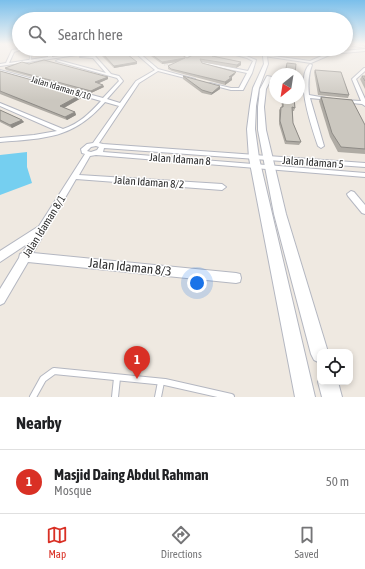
<!DOCTYPE html>
<style>
body{margin:0;font-family:"Asap Condensed",sans-serif;background:#f2f2f2;color:#202124}
.controls{position:absolute;right:12px;bottom:12px;display:grid;overflow:hidden;border-radius:8px;box-shadow:0 2px 6px #0003}
.controls button{width:36px;height:36px;display:grid;place-items:center;padding:0;border:0;border-bottom:1px solid #e0e0e0;background:#fff;color:#202124;font:20px sans-serif}
.compass{position:absolute;left:269px;top:68px;width:36px;height:36px;border-radius:50%;background:#fff;box-shadow:0 2px 6px #0003;rotate:210deg}
.you{position:absolute;left:197px;top:283px;width:14px;height:14px;margin:-10px;border:3px solid #fff;border-radius:50%;background:#1a73e8;box-shadow:0 0 0 6px #1a73e833}
.badge{display:grid;place-items:center;width:26px;height:26px;border-radius:50%;background:#d93025;color:#fff;font-size:13px;font-weight:700}
.pin{position:absolute;translate:-50% -33px;filter:drop-shadow(0 1px 2px #0008)}
.pin::after{content:'';position:absolute;top:21px;width:14px;height:12px;background:inherit;clip-path:polygon(0 0,100% 0,50% 100%)}
.list{margin:0;padding:0;list-style:none}
h2{display:flex;justify-content:space-between;align-items:center;height:52px;margin:0;padding:0 16px;font-size:17px}
h2 small{font-size:13px;font-weight:400;color:#757577}
.list li{display:grid;grid-template-columns:26px 1fr auto;gap:12px;align-items:center;box-sizing:border-box;height:64px;padding:0 16px;border-top:1px solid #e0e0e0}
.list b{display:block;font-size:15px;white-space:nowrap}
.list p{margin:0;font-size:13px;white-space:nowrap;color:#757577}
.list em{font-size:13px;font-style:normal;color:#757577}
.icon{flex:none;width:22px;height:22px;fill:none;stroke:currentColor;stroke-width:2;stroke-linecap:round;stroke-linejoin:round}
.map{position:relative;flex:none;width:365px;height:397px;overflow:hidden}
.search{position:absolute;background:#fff;box-shadow:0 2px 6px #0003;left:12px;right:12px;top:12px;height:44px;display:flex;align-items:center;gap:10px;box-sizing:border-box;padding:0 14px;border-radius:22px;color:#757577;font-size:15px}
.sheet{height:116px;background:#fff}
nav{display:flex;justify-content:space-around;align-items:center;box-sizing:border-box;height:56px;border-top:1px solid #e0e0e0;background:#fff;font-size:11px;color:#757577}
nav a{display:grid;justify-items:center;gap:2px}
nav .on{color:#d93025}
.map>svg:first-child{display:block}
</style>
<div class="map">
<svg width="365" height="397" viewBox="0 0 365 397">
<rect width="100%" height="100%" fill="#efe9e1"/>
<path fill="#75cff0" d="M27,152v15l5,16 -32,12v-40z"/>
<g fill="none" stroke-linecap="round" stroke-linejoin="round">
<g stroke="#b4b7c1" stroke-width="2.5">
<g id="lane-far1">
<path d="M70,49l2,6"/>
<path d="M89,53l16,-2 2,-2"/>
<path d="M30,61l2,-12"/>
</g>
</g>
<g stroke="#b4b7c1" stroke-width="8">
<g id="lane">
<path d="M33,397l10,-18 11,-8 111,11 66,15"/>
<path d="M115,397l2,-19"/>
<path d="M158,397l3,-15"/>
</g>
</g>
<g stroke="#b4b7c1" stroke-width="2">
<g id="street">
<path d="M348,44l16,2 1,2 -16,-3z"/>
<path d="M19,49h4l-9,3 -5,11 39,-6v-8h4v8l35,-5 -2,-3h4l2,4 -91,13v-2l6,-1 6,-13z"/>
<path d="M139,49h6l-8,2 21,18 37,10 -2,1 -35,-9 -19,12 -40,60 4,1 262,19v4l-261,-19 -1,4 262,21v4l-269,-22 -6,1 -11,19 143,9 4,3 -4,3 -146,-11 -43,74 203,20 4,1 1,4 -1,4 -4,1 -208,-21 -24,41 -4,2v-16l19,-31 1,-4 2,-1 8,-11 -30,20v-11l39,-25 46,-72 -3,-1 -1,-4 6,-5 6,-1 26,-37 -14,-4c-32,37 -59,36 -105,40v-4l34,-3 23,-4 -57,-25v-3l63,26c16,-5 27,-16 38,-28l-101,-29v-2l103,28 16,-17 -2,-3 -61,-17 2,-1 48,13 -13,-15 -13,-1 15,-1 16,18 8,2 4,5 -16,18 13,4 16,-22 19,-11 -22,-19zM96,146l3,1 -2,3 -6,2 -4,-1 4,-4z"/>
<path d="M172,49h4l15,9 -3,1z"/>
<path d="M213,49l31,6 12,5 -4,13 -9,17h-12l-23,-6 2,-1 21,5h8l8,-15 -47,-10 2,-1 46,9 5,-10 -6,-3z"/>
<path d="M283,49h4l-7,3z"/>
<path d="M365,49v2l-33,3 -21,9 -47,-7 2,-1 44,6 21,-9z"/>
<path d="M310,64l2,1c-4,10 -4,19 -3,30l23,4 -2,1 -20,-2 14,48 -3,2 -3,-2c-6,-18 -24,-68 -8,-82z"/>
<path d="M364,68h1v3l-9,8 9,20v7l-3,-2 -21,-2v-2h2l18,1 -9,-22z"/>
<path d="M351,191l3,1 11,13v9l-3,-1 -14,-17 -1,-2z"/>
</g>
</g>
<g stroke="#b4b7c1" stroke-width="2">
<g id="secondary">
<path d="M262,49h4l2,15 -9,24 -3,18 -1,23 4,29 56,239h-20l-46,-239 -2,-29 3,-23 3,-18 11,-24z"/>
<path d="M267,76l5,1 -6,12 -2,18 2,23 20,84 42,138h-8v11l-6,-3 -3,-6 -37,-140 -16,-84v-23l2,-18z"/>
<path d="M320,378v4h18l4,15h-20l-4,-15z"/>
</g>
</g>
<path stroke="#c9c9c9" stroke-width="1" stroke-dasharray="1.5 1" stroke-linecap="butt" d="M164,65l10,-1"/>
<use href="#lane-far1" stroke="#fff" stroke-width="1.5"/>
<use href="#lane" stroke="#fff" stroke-width="6"/>
<use href="#street" fill="#fff" fill-rule="evenodd"/>
<use href="#secondary" fill="#fff" fill-rule="evenodd"/>
</g>
<g fill="#afaba4">
<path d="M143,49l44,9 4,-2 -12,-7h28l10,5v2l-2,1 26,5v3l-5,3 -35,-6 1,1 33,11 -3,3v3l-7,5 -53,-14 -4,-2v-3l10,-4 -16,2 -18,-13z"/>
<path d="M102,53l35,11 -23,4 -12,-12z"/>
<path d="M29,64l79,13v2l-10,4 5,2 1,2 -13,6 -85,-23 -1,-2z"/>
<path d="M315,70l34,25 -1,3 -30,-3 -4,-23z"/>
<path d="M0,71l82,23 1,3 -19,11 11,4 1,3 -9,5 -67,-26z"/>
<path d="M183,76l37,10v3l-9,6 -9,-2 -19,-14z"/>
<path d="M362,76h3v13l-5,-10z"/>
<path d="M321,97l44,28v29l-27,-2 -8,-15 -11,-36z"/>
<path d="M281,98h13l1,10 -1,3h-1v12l8,19 -2,3 -14,-1 -6,-20v-14l2,-3h1z"/>
<path d="M0,110l22,10 2,2 -12,6 -12,-6z"/>
</g>
<g fill="#8e8b86">
<path d="M185,58v3l-23,3v-2z"/>
<path d="M137,62v2l-23,4v-2z"/>
<path d="M241,62v3l-5,3 1,-3z"/>
<path d="M236,72l-1,2 -6,5v-2z"/>
<path d="M108,77v2l-13,6v-3z"/>
<path d="M232,77v3l-7,5v-3z"/>
<path d="M103,85l1,2 -13,6v-2z"/>
<path d="M220,86v3l-9,6 1,-2z"/>
<path d="M82,94l1,3 -21,12 -2,-3z"/>
<path d="M75,112l1,3 -9,5 -2,-3z"/>
<path d="M22,120l2,2 -12,6 -2,-3z"/>
</g>
<g fill="#cbc7bf" stroke="#8e8b86">
<path d="M144,49h28l15,9 6,-3 -11,-6h25l10,5 -5,2 29,6 -4,3 -37,-6 2,4 34,9 -7,5h3l-7,5 -54,-13 -3,-3 17,-8 -23,4z"/>
<path d="M123,51l14,11 -23,4 -12,-13z"/>
<path d="M44,60l64,17 -13,5 8,3 -12,6 -86,-23 17,-6 7,2z"/>
<path d="M287,63l9,1 -1,10h-10z"/>
<path d="M315,70l26,2 8,23 -29,-3z"/>
<path d="M0,71l82,23 -22,12 15,6 -10,5 -65,-26z"/>
<path d="M183,76l37,10 -8,7 -10,-3z"/>
<path d="M362,76h3v5z"/>
<path d="M321,97l31,3 13,25v24l-24,-2 -9,-14z"/>
<path d="M283,98h11l1,10 -3,-1 1,16 8,19 -15,-1 -6,-20 1,-14h2z"/>
<path d="M0,110l22,10 -12,5 -10,-5z"/>
</g>
<linearGradient id="sky" x2="0" y2="1"><stop stop-color="#7abfeb"/><stop offset="0.44" stop-color="#f8f5f2"/><stop offset="1" stop-color="#f8f5f2" stop-opacity="0"/></linearGradient>
<rect width="365" height="100" fill="url(#sky)"/>
<g text-anchor="middle" dominant-baseline="central" stroke-width="3" stroke-linejoin="round" paint-order="stroke">
<g font-size="9" fill="#2e2e2e" stroke="#fff">
<text transform="translate(61 88) rotate(17)">Jalan Idaman 8/10</text>
</g>
<g font-size="11" fill="#2e2e2e" stroke="#fff">
<text transform="translate(180 159) rotate(4)">Jalan Idaman 8</text>
<text transform="translate(313 162) rotate(4)">Jalan Idaman 5</text>
<text transform="translate(149 182) rotate(4)">Jalan Idaman 8/2</text>
<text transform="translate(44 226) rotate(-58)">Jalan Idaman 8/1</text>
</g>
<g font-size="13" fill="#2e2e2e" stroke="#fff">
<text transform="translate(130 267) rotate(6)">Jalan Idaman 8/3</text>
</g>
</g>
</svg>
<div class="controls">
<button><svg class="icon" aria-label="locate" viewBox="0 0 24 24"><circle cx="12" cy="12" r="6"/><path d="M12 2v4M12 18v4M2 12h4M18 12h4"/></svg></button>
</div>
<svg class="compass" viewBox="-18 -18 36 36"><path d="M0-13l5 13h-10z" fill="#e53935"/><path d="M0 13l5-13h-10z" fill="#757577"/></svg>
<div class="you"></div>
<div class="pin badge" style="left:137px;top:379px">1</div>
<div class="search"><svg class="icon" aria-label="search" viewBox="0 0 24 24"><circle cx="10" cy="10" r="6"/><path d="M15 15l6 6"/></svg>Search here</div>
</div>
<section class="sheet">
<h2>Nearby<small></small></h2>
<ul class="list">
<li><span class="badge">1</span><div><b>Masjid Daing Abdul Rahman</b><p>Mosque</p></div><em>50 m</em></li>
</ul>
</section>
<nav>
<a class="on"><svg class="icon" aria-label="map" viewBox="0 0 24 24"><path d="M3 6l6-2 6 2 6-2v14l-6 2-6-2-6 2zM9 4v14M15 6v14"/></svg>Map</a>
<a><svg class="icon" aria-label="directions" viewBox="0 0 24 24"><path d="M12 3l9 9-9 9-9-9zM9 14v-3h6M13 9l2 2-2 2"/></svg>Directions</a>
<a><svg class="icon" aria-label="saved" viewBox="0 0 24 24"><path d="M7 4h10v16l-5-4-5 4z"/></svg>Saved</a>
</nav>
